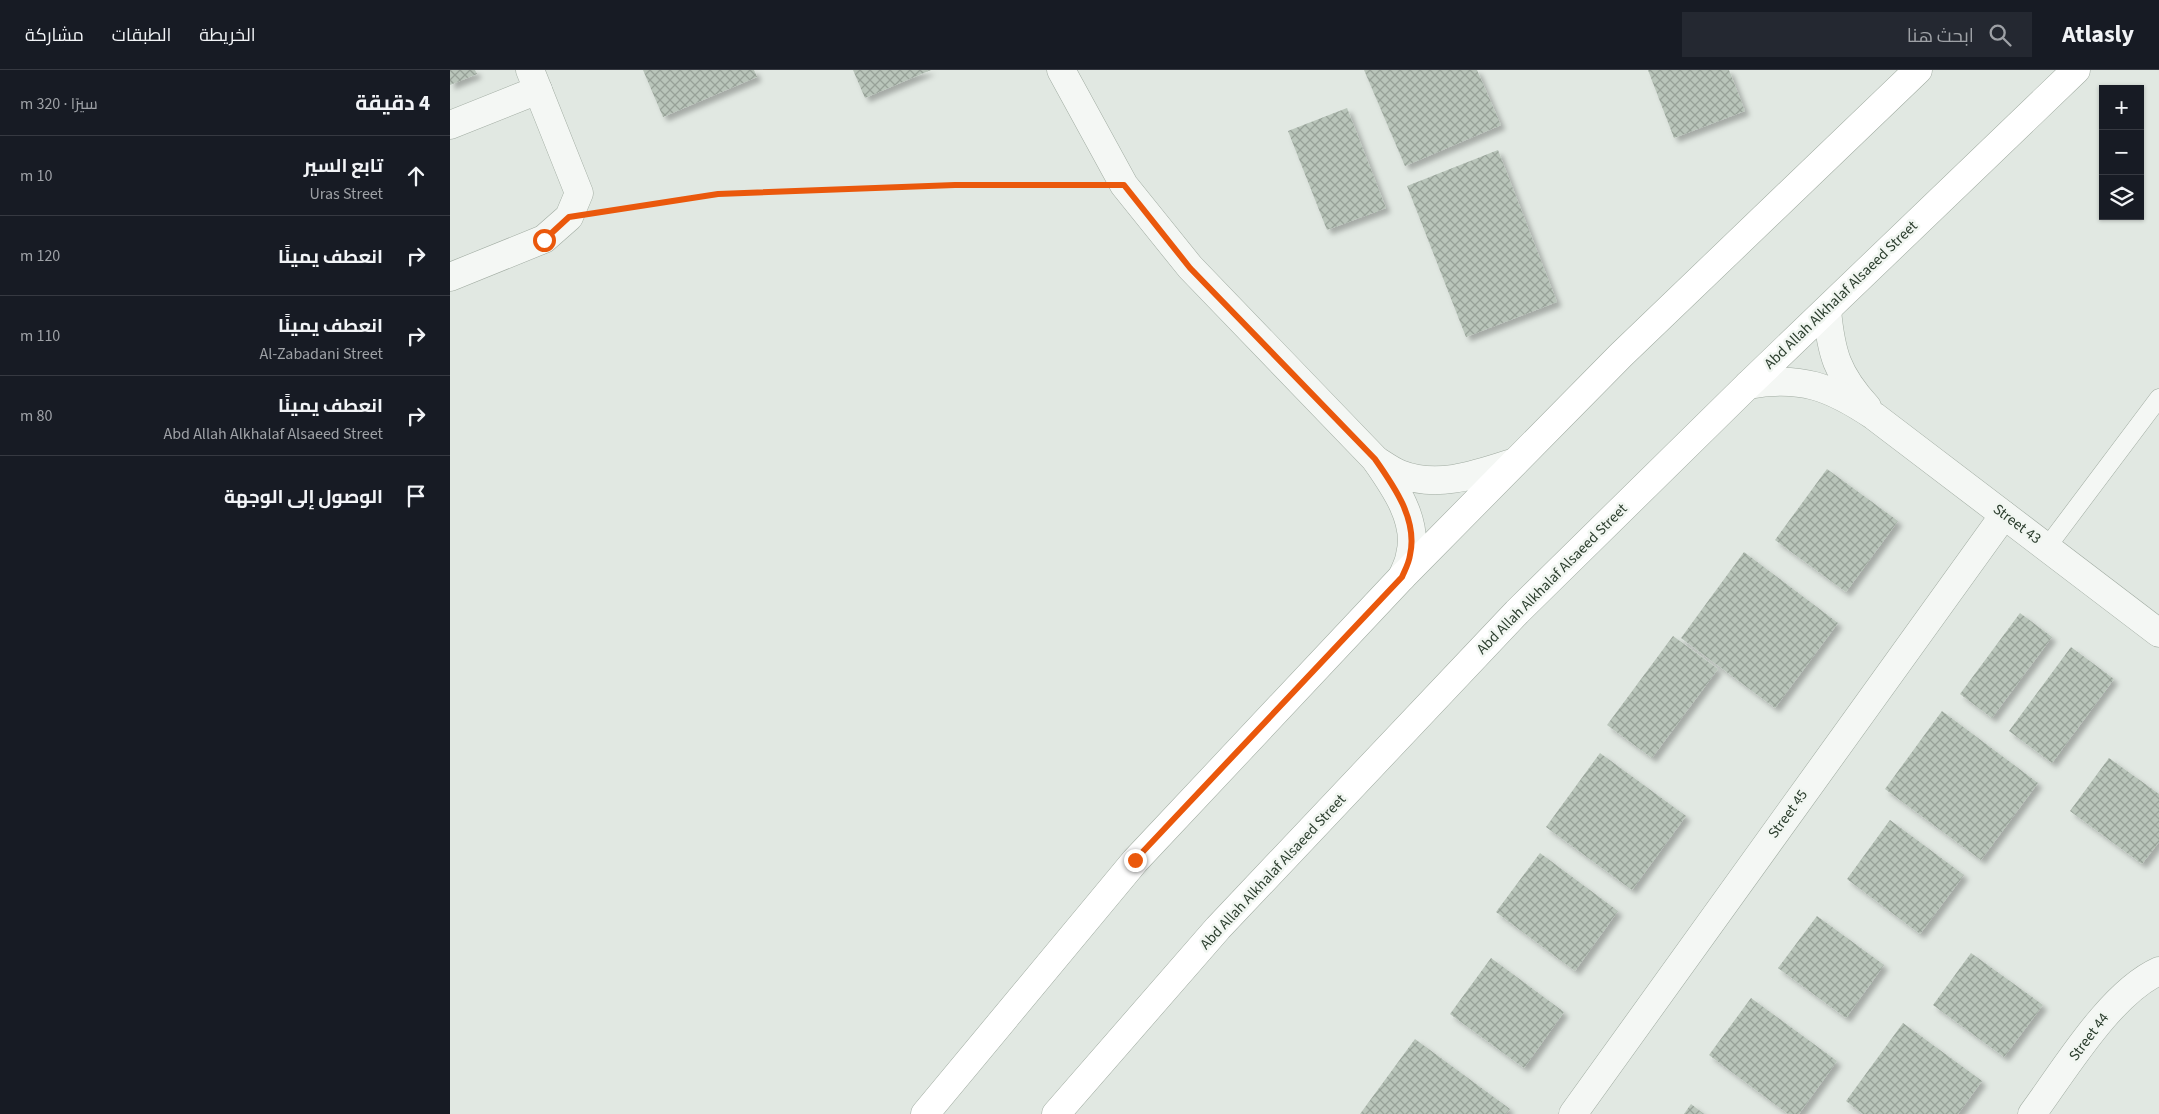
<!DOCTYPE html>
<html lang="ar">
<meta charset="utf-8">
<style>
body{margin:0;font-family:"Source Sans 3",Cairo,sans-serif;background:#242831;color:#f1f3f6;direction:rtl}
.controls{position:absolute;right:15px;top:15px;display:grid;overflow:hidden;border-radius:0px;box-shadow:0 1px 4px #0004}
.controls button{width:45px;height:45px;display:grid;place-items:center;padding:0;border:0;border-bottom:1px solid #363941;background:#171b24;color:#f1f3f6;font:25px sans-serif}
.stop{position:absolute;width:15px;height:15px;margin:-11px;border:4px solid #ea580c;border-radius:50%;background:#fff}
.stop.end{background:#ea580c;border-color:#fff;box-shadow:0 1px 5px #0008}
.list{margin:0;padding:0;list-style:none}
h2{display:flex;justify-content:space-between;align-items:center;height:65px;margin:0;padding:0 20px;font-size:21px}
h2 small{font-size:16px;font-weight:400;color:#9ea1a6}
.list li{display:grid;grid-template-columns:32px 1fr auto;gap:15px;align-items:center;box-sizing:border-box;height:80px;padding:0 20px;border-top:1px solid #363941}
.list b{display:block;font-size:19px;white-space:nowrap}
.list p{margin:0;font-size:16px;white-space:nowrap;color:#9ea1a6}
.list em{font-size:16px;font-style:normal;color:#9ea1a6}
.icon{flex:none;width:28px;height:28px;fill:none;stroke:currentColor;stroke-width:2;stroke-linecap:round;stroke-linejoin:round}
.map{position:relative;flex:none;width:1709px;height:1044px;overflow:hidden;direction:ltr}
header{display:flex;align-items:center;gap:30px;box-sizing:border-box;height:70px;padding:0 25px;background:#171b24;border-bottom:1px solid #363941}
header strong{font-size:24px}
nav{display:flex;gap:28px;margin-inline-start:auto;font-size:18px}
.search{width:350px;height:45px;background:#242831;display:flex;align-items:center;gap:12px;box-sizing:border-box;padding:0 18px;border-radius:0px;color:#9ea1a6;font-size:19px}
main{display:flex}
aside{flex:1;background:#171b24}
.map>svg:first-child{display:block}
</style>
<header>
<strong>Atlasly</strong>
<div class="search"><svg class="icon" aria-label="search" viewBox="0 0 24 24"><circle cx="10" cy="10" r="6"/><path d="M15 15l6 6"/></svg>ابحث هنا</div>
<nav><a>الخريطة</a><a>الطبقات</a><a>مشاركة</a></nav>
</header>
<main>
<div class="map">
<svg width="1709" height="1044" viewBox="0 0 1709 1044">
<defs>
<pattern id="building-cross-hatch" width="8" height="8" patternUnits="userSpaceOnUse" patternTransform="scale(1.25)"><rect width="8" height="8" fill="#b9c5ba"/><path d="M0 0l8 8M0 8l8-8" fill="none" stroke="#97a198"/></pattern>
<filter id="shadow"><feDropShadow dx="4.5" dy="4.5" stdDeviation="2.5" flood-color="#0004"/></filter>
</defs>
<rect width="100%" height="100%" fill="#e1e8e2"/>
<g fill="url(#building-cross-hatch)" filter="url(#shadow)">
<path d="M0,0h25l2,4 -27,11z"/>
<path d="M193,0h111l3,7 -94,40z"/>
<path d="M403,0h78l-66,28z"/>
<path d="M914,0h113l24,55 -96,41z"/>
<path d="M1198,0h81l16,41 -71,27z"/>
<path d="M897,38l39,100 -59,22 -39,-99z"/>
<path d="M1048,80l59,152 -91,35 -59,-151z"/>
<path d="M1377,399l71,52 -52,71 -71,-52z"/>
<path d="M1294,482l94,71 -63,85 -94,-70z"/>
<path d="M1570,543l32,24 -60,81 -32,-24z"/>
<path d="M1223,566l45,33 -66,89 -45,-33z"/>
<path d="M1621,577l43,32 -62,84 -43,-32z"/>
<path d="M1492,641l96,72 -57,77 -96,-71z"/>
<path d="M1150,683l86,63 -54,74 -86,-63z"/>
<path d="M1659,688l50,36v48l-17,22 -72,-53z"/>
<path d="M1440,750l74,55 -44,59 -73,-55z"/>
<path d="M1090,783l78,58 -43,60 -79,-59z"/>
<path d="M1367,846l67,49 -38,53 -68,-50z"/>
<path d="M1521,883l72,52 -39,52 -71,-52z"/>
<path d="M1041,888l73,54 -40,56 -74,-54z"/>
<path d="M1301,928l86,63 -38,53h-11l-79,-59z"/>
<path d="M1453,953l79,58 -24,33h-95l-17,-13z"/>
<path d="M965,969l95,70 -4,5h-146z"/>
<path d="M1241,1034l13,10h-20z"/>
</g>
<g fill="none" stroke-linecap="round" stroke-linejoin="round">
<g stroke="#a0aba1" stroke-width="19">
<path id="lane" d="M1597,477l112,-149"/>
</g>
<g stroke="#a0aba1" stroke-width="29">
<g id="street">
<path d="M611,0l63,115 66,82 185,192c19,27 44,62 35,96 -1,8 -5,15 -8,22"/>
<path d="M0,55l88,-35"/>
<path d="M0,207l94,-38 25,-22 10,-24 -49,-123"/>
<path d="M1377,240c4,43 10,64 40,97"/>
<path d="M1298,315c52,-10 83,2 126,31l285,217"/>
<path d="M926,390c8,5 16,11 24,14 38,15 78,0 115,-12"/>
<path d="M1123,1044l431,-599"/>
<path d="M1582,1044c32,-43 78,-121 127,-143"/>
</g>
</g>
<g stroke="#a0aba1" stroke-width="29">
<g id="secondary">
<path d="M475,1044l210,-253 267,-284 219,-222 297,-285"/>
<path d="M606,1044l162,-186 299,-316 231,-227 328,-315"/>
</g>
</g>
<path stroke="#a8b1a9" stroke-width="3" stroke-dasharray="4 4" stroke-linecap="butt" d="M155,142l113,-18 237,-9h134"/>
<use href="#lane" stroke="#f4f7f4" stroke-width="18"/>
<use href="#street" stroke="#f4f7f4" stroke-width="28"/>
<use href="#secondary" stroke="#fff" stroke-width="28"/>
</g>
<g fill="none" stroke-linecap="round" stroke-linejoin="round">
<path stroke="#ea580c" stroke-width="6" d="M94,170l25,-23 149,-23 237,-9h169l66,83 185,191c19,27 43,61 35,96 -1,8 -5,15 -8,22l-267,283"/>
</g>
<g text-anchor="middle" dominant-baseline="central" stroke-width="5" stroke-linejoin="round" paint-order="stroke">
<g font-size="15" fill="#2c3e2e" stroke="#f1f6f1">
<text transform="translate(1391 225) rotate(-44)">Abd Allah Alkhalaf Alsaeed Street</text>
<text transform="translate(1567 454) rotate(37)">Street 43</text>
<text transform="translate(1102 509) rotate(-45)">Abd Allah Alkhalaf Alsaeed Street</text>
<text transform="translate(1338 744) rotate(-54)">Street 45</text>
<text transform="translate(823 802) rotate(-47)">Abd Allah Alkhalaf Alsaeed Street</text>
<text transform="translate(1639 967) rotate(-53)">Street 44</text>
</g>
</g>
</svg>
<div class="controls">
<button>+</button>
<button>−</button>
<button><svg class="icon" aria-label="layers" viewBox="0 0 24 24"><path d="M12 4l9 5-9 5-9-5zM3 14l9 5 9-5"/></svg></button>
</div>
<div class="stop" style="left:94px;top:170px"></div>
<div class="stop end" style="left:685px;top:790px"></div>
</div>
<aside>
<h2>4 دقيقة<small>سيرًا · 320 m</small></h2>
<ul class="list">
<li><svg class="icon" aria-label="ahead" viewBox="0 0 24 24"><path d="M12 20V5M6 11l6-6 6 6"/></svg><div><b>تابع السير</b><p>Uras Street</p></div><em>10 m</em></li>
<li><svg class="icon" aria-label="right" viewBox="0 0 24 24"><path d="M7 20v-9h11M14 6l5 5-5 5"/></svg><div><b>انعطف يمينًا</b></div><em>120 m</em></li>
<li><svg class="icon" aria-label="right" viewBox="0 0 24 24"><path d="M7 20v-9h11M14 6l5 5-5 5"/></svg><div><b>انعطف يمينًا</b><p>Al-Zabadani Street</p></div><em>110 m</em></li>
<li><svg class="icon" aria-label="right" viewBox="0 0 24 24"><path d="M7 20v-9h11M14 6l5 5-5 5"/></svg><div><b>انعطف يمينًا</b><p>Abd Allah Alkhalaf Alsaeed Street</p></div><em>80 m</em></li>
<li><svg class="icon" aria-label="arrive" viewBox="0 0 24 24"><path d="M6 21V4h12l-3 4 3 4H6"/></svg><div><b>الوصول إلى الوجهة</b></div></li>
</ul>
</aside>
</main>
